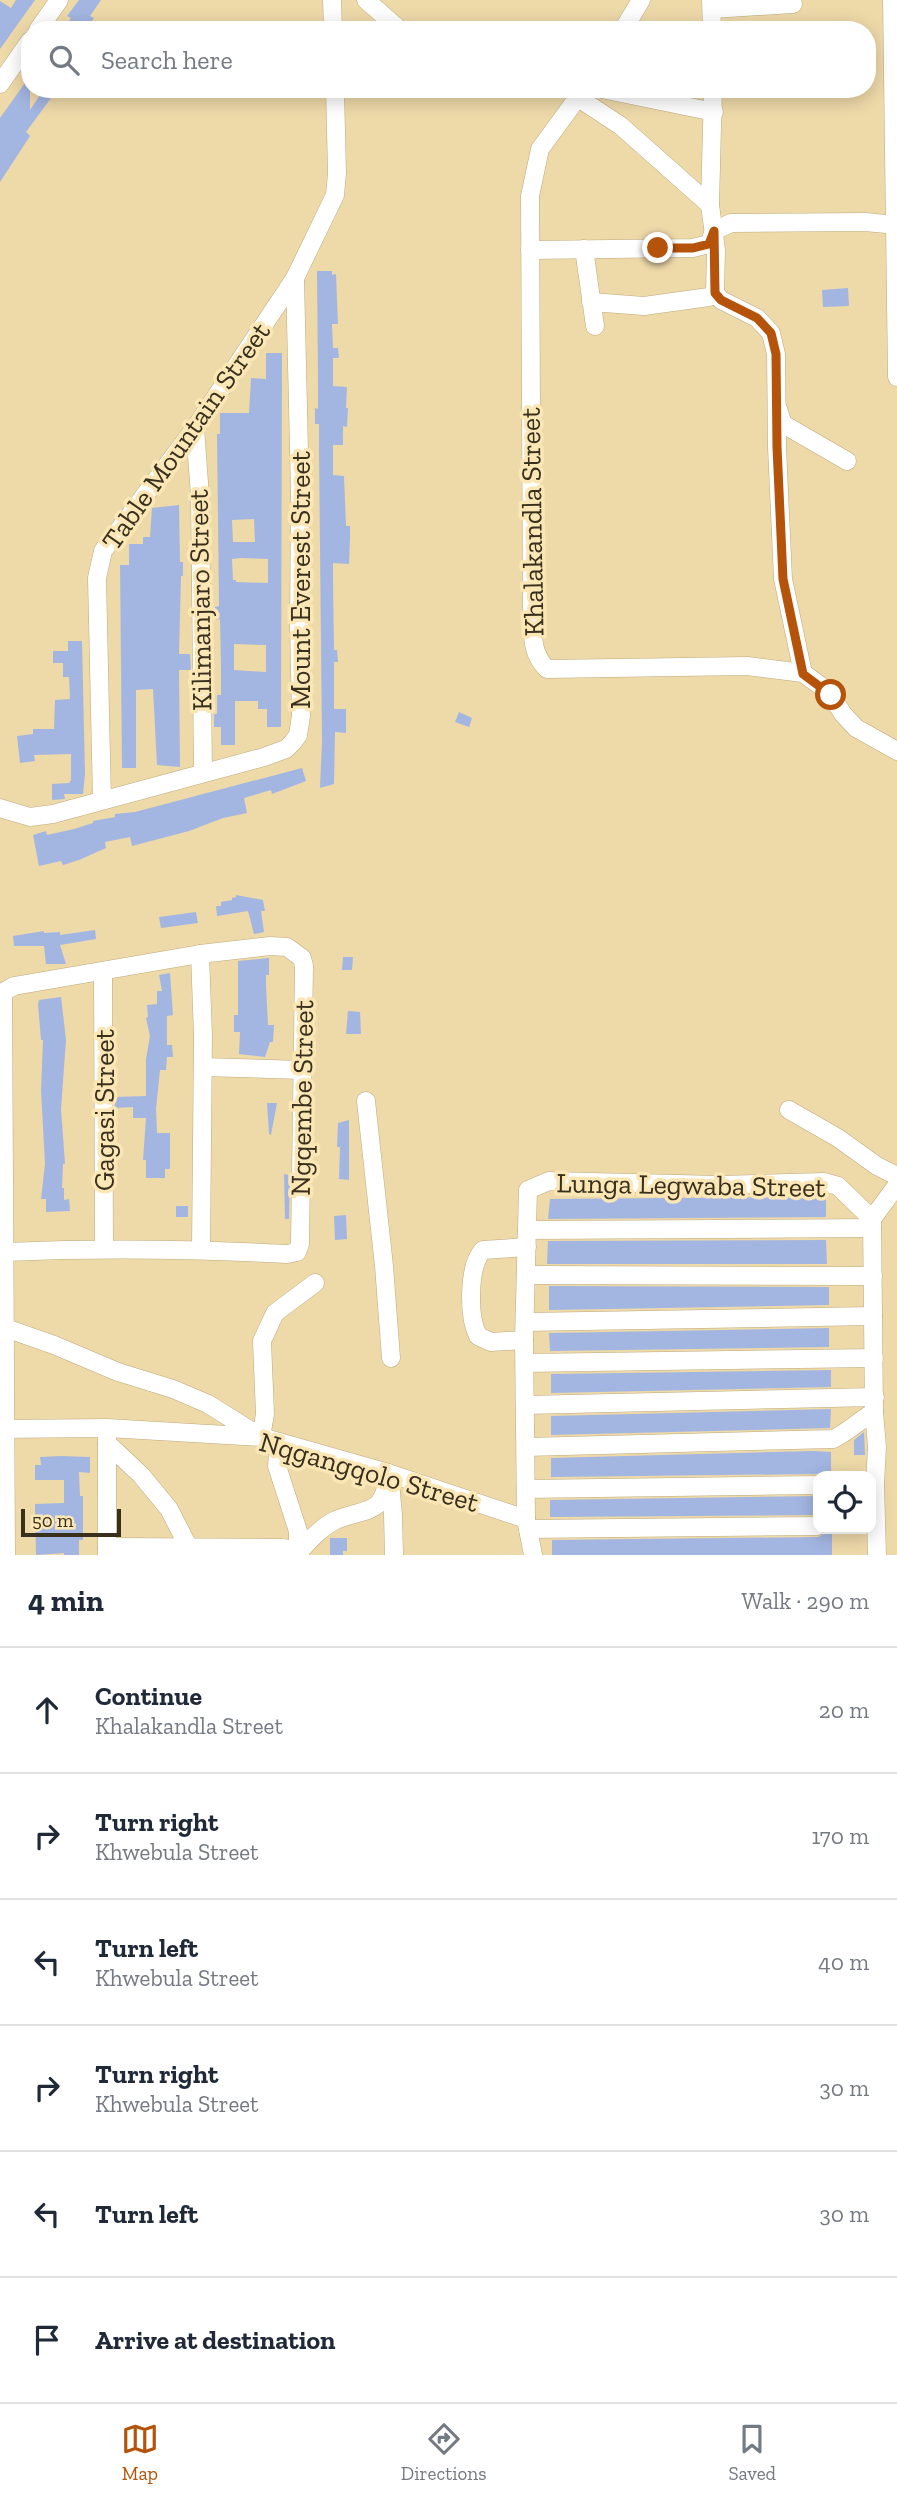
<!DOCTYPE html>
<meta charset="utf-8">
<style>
body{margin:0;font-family:"Zilla Slab",serif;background:#f2f2f3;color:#1f2937}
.controls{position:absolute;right:21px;bottom:21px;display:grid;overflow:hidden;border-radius:14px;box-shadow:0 4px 18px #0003}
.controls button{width:63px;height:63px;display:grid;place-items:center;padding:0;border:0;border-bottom:2px solid #e0e1e3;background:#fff;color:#1f2937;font:35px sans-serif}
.scale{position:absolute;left:21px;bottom:18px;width:100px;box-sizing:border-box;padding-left:7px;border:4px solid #382f1c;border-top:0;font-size:19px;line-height:24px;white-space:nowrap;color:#382f1c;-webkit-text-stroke:5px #fbe6b6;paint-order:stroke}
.stop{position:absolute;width:21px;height:21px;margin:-16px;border:5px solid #b45309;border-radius:50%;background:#fff}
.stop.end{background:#b45309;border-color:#fff;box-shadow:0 2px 7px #0008}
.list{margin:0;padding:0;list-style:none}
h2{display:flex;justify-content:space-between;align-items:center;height:91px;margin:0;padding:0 28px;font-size:30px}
h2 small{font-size:23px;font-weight:400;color:#747a83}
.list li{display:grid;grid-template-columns:46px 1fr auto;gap:21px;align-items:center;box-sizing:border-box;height:126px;padding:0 28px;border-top:2px solid #e0e1e3}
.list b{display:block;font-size:26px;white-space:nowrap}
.list p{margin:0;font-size:23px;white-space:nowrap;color:#747a83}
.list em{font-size:23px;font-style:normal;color:#747a83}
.icon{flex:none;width:38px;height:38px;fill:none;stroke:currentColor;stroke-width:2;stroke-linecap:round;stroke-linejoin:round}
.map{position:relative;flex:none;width:897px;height:1555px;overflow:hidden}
.search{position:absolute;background:#fff;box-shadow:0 4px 18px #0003;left:21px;right:21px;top:21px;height:77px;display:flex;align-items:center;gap:18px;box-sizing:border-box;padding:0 24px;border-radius:28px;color:#747a83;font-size:26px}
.sheet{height:847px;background:#fff}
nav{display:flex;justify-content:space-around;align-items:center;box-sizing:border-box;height:98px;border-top:2px solid #e0e1e3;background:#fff;font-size:19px;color:#747a83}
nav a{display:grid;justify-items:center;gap:4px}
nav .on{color:#b45309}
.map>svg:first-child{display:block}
</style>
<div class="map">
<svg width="897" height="1555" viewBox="0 0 897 1555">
<rect width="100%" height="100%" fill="#eed9a9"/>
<g fill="#a3b6e2" fill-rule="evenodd">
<path d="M16,0h19l-35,49v-48l11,7z"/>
<path d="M79,0h22l-11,16 4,2 -9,12h-22l8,-12 -4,-2z"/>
<path d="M30,76v34l12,-18 9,6 -25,34 4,4 -30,46v-64z"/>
<path d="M317,271h15v4l4,-1 2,50h-6l1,24h5l1,10h-6v28l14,1 -1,21h2l-1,19 -4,-1v19h-10v30l11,1 2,50h4v12l-1,26 -16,-1v20l1,67h3l1,12h-4v47h12v24l-11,-1 -1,52 -14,4 2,-46 -3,-292v-26h-4v-16l3,1v-30z"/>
<path d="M848,288l1,18 -26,1 -1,-17z"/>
<path d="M266,353h16l-1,374h-14v-18h-9v-8h-23v44h-14v-18h-7v-13h3v-19h4v-28l-1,-48 -4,1 -1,-13 4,-1 -2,-172h3v-21h29l2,-35 15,1zM254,519l1,23h-22l-1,-22zM241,558l27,1v24l-32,-1v-2h-3l-1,-21zM234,644l32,1v27l-32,-2z"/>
<path d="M179,505l1,57h3v14h-2l-2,78h11l1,16h-12l1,97 -23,-2 -4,-76 -17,1v78h-14l-2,-203h9v-21h14v-7h7l2,-29z"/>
<path d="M68,641h14l3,133 -2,20h-19l1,5 -13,1v-16l17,-1 2,-3v-26l-37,1 1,6 -15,2 -3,-27 16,-2v-5h21l1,-29 15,-1 -1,-22h-6v-14h-10v-12h15z"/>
<path d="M459,712l13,6 -3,9 -14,-5z"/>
<path d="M302,768l4,13 -34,13 -1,-4 -27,8 3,15 -24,5 -34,13 -57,15 -2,-9 -25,5 1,6 -27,12 -16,5 -2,-4 -22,5 -6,-31 13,-4 1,4 27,-6 19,-6v-2l22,-4v-3l20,-2z"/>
<path d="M236,895l27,5 2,11h-4l3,21 -10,2 -6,-23 -31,5 -1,-10h5v-4l11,-2v-2l4,-1z"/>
<path d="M196,912l2,11 -37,5 -2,-11z"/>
<path d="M95,930l1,9 -36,6 6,19h-20l-2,-18h-30l-1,-10 31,-5v2l16,-1v3z"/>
<path d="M343,957h10l-1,13h-10z"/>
<path d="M269,958v17h-3v11l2,39h6l-1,17h-3l-5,15 -26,-3 1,-22h-6v-17h4v-54z"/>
<path d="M170,973l3,42 -6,1v29h5l1,12h-6l-1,13h-6l-4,39 1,24h13v36h-5v9h-19v-18h-3l3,-42h-13v-11l-18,1v-11l31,-1v-37l4,-23 -4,-18 2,-1 -1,-12 10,-1v-13h5l-3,-16z"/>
<path d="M61,997l5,43 -5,69 4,55h-2l-1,24h2v12l5,-1 1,12 -24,1v-13h-5l4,-35 -4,-73 2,-51h-2l-3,-36 1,-4z"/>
<path d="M348,1011l12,1 1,22h-15z"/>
<path d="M267,1103h10l-6,32 -2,-1z"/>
<path d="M349,1120v60l-10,-1 1,-32h-3l1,-24z"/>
<path d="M284,1174l6,1 -1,44h-4z"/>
<path d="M784,1197l42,2v18l-278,2 2,-20z"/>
<rect x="176" y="1206" width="12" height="11"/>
<path d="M346,1215l1,24 -12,1 -1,-24z"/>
<path d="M826,1240l1,24h-280l1,-23z"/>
<path d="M549,1286l280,1v18l-280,5z"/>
<path d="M829,1328v19l-279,4 -1,-18z"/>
<path d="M831,1370v17l-280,6v-19z"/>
<path d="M831,1409l-1,19 -279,7v-19z"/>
<path d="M864,1432l1,23h-11v-15z"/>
<path d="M813,1451l18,1v24l-13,-2 -267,3v-19z"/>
<path d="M61,1456l29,1v16l-11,-1 1,24h3v44h-4v15h-15v-2l-28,2 -1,-51 29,-1v-23h-29v-15h6l-1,-8z"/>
<path d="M818,1496v19l-268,2v-17z"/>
<path d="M826,1533h6v22h-280v-15l266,-3z"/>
<path d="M330,1538h17v13h-4v4h-13z"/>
</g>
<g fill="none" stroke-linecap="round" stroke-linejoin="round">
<g stroke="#beaa7b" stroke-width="19">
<g id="minor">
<path d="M332,0l1,30"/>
<path d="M366,0l34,30"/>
<path d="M711,0l1,30"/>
<path d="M892,0l5,377"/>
<path d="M712,9l81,-5"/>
<path d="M38,30l21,-30"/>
<path d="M623,30l18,-30"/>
<path d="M0,84l30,-43"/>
<path d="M584,89l-44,60 -10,47 2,422c1,20 0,36 15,51l200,-3 56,7 26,19 14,22 13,14 41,23"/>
<path d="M602,89l112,23"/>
<path d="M713,89l-3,116 6,45 -1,43 6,7 36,18 14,15 5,21 1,93 6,132 20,94"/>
<path d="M577,97l44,29 89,79"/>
<path d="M584,249l11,77"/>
<path d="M530,250l163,-2 16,-4 5,-13 17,-8 134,-1 32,3"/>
<path d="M591,302l53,4 65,-9 6,-4"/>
<path d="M778,409l5,15 64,37"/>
<path d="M195,428l5,68 3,276"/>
<path d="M102,800l-5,-222 6,-27 92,-123 100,-150 40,-83 2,-22 -2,-84"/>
<path d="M0,808l30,9 23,-3 211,-57 22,-8 7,-7 5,-7 3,-19 -2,-90 1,-132 -5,-216"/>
<path d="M200,954l3,82 -2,213"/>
<path d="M103,971l1,277"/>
<path d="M203,1067l100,3"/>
<path d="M366,1101l18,165 7,92"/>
<path d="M789,1110l49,28 39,28 20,10"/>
<path d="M872,1219l2,193 3,35 -2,37 2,71"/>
<path d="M527,1230l345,-2"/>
<path d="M5,1252c95,-4 188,-3 282,2l10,-2 3,-8 4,-278 -2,-8 -15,-11 -17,-1 -70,8 -186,32 -11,6 3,563"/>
<path d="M526,1275l347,1"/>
<path d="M525,1322l348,-6"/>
<path d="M0,1326l54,19 64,27 55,17 35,15 53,33 4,-23 -3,-73 13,-28 40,-30"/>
<path d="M524,1340l-33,2 -13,-6c-10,-20 -10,-70 5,-86l44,-3"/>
<path d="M525,1363l349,-5"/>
<path d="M525,1405l350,-8"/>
<path d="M0,1429l107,-1 154,9 127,36 138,46"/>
<path d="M107,1439v116"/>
<path d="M279,1442l-2,24 21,65v22"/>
<path d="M107,1443l34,32 28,34 20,39"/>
<path d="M526,1447l307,-8c15,-7 27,-19 41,-27"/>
<path d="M390,1482l3,33 1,40"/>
<path d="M526,1489l292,-4"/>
<path d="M528,1529l290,-3"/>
<path d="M107,1547l175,1 12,2 6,5"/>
<path d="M298,1553c11,-12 23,-26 38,-33 32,-13 49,-4 52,-47"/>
<path d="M533,1555l-7,-36 -2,-179 4,-150 21,-9 171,4 104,-3 14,4 34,33 25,-34"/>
</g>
</g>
<use href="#minor" stroke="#fff" stroke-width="18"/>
</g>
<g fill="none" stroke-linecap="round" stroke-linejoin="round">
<path stroke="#b45309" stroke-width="9" d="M658,248h35l16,-4 5,-13 1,62 6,7 36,18 14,15 5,21 1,93 6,132 20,95 28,21"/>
</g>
<g text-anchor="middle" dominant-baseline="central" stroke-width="7" stroke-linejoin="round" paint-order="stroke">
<g font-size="28" fill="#382f1c" stroke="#fbe6b6">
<text transform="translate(186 436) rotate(-55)">Table Mountain Street</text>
<text transform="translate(532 522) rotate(-91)">Khalakandla Street</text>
<text transform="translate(300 580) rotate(-90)">Mount Everest Street</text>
<text transform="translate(200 600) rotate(-91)">Kilimanjaro Street</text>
<text transform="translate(302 1098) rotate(-89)">Ngqembe Street</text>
<text transform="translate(104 1110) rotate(-90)">Gagasi Street</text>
<text transform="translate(691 1185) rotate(1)">Lunga Legwaba Street</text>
<text transform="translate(369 1472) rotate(16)">Nqgangqolo Street</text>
</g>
</g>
</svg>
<div class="controls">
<button><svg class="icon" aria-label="locate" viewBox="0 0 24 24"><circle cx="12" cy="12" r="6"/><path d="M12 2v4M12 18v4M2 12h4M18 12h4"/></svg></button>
</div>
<div class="scale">50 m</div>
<div class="stop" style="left:831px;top:695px"></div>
<div class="stop end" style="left:658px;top:248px"></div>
<div class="search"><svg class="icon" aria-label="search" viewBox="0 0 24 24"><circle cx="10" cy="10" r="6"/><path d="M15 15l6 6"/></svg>Search here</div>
</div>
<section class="sheet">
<h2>4 min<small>Walk · 290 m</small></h2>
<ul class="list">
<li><svg class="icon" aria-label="ahead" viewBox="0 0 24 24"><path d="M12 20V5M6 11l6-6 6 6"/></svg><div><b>Continue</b><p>Khalakandla Street</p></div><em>20 m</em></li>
<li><svg class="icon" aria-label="right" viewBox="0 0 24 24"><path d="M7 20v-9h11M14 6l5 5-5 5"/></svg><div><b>Turn right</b><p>Khwebula Street</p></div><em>170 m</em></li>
<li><svg class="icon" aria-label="left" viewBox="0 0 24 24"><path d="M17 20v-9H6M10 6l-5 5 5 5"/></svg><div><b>Turn left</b><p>Khwebula Street</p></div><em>40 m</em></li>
<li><svg class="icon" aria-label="right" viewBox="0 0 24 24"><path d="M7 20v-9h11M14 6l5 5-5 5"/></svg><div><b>Turn right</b><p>Khwebula Street</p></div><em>30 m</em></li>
<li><svg class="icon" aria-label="left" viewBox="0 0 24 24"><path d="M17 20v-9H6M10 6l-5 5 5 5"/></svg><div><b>Turn left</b></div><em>30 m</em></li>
<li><svg class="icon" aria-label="arrive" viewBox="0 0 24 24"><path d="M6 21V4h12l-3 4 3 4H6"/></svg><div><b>Arrive at destination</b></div></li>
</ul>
</section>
<nav>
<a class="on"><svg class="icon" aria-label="map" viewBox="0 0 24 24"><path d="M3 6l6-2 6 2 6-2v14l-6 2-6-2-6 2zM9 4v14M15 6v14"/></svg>Map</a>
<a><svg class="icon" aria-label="directions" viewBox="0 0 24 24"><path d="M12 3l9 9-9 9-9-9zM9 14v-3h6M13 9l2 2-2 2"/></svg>Directions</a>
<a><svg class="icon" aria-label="saved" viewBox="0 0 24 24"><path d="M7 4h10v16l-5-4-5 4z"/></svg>Saved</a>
</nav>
